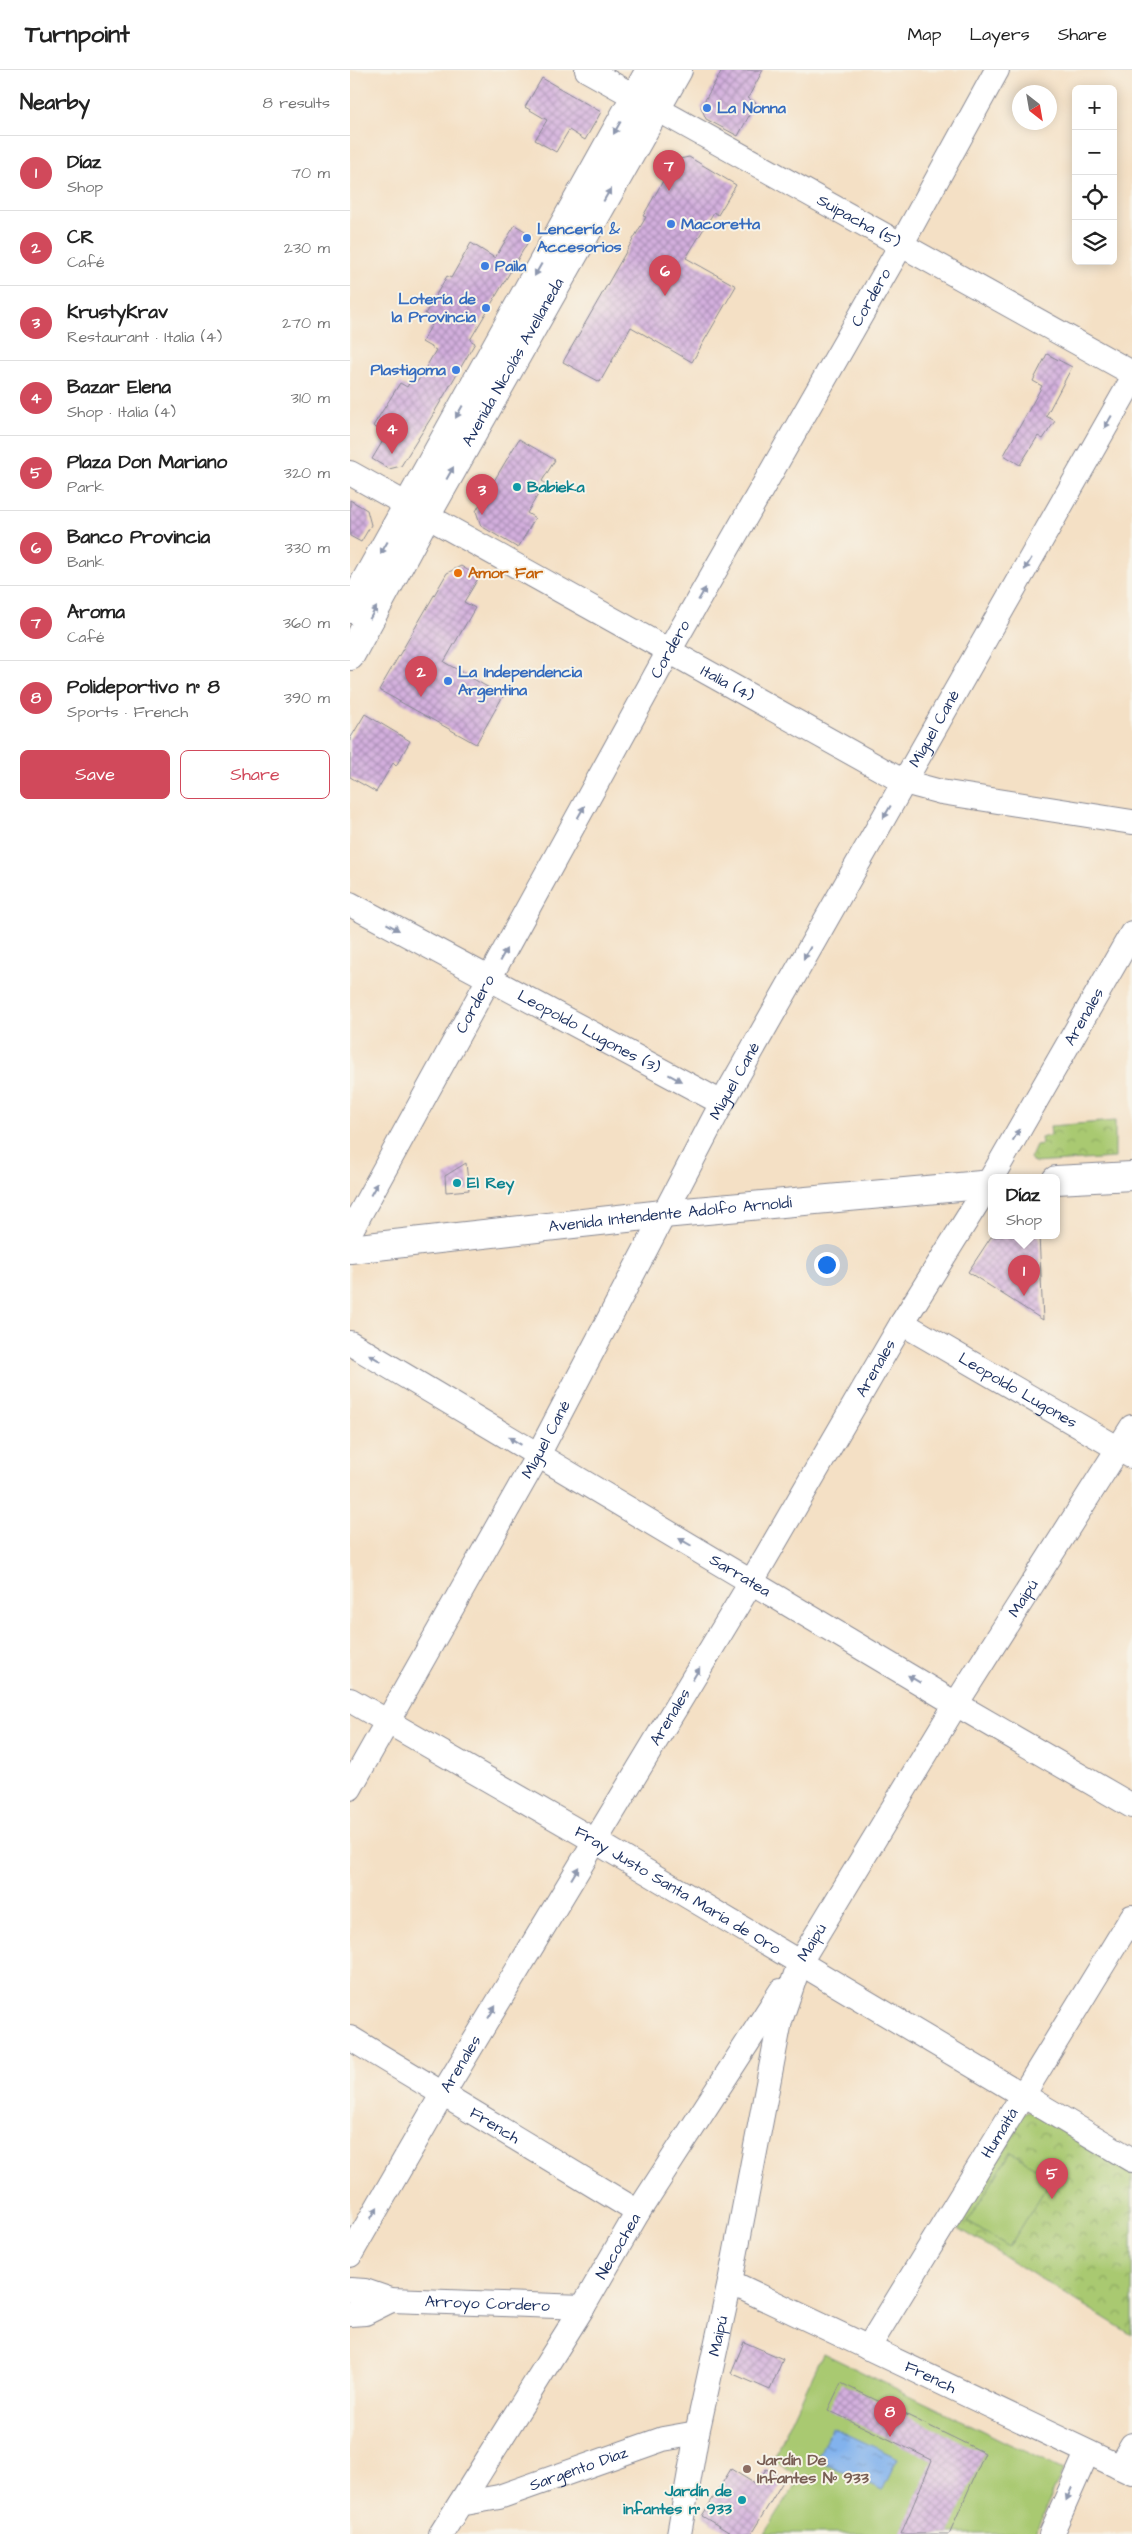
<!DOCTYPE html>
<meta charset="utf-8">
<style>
body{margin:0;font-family:"Architects Daughter",sans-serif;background:#f2f2f2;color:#222}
.controls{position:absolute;right:15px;top:15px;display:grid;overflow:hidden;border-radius:8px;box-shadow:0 2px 12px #0003}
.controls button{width:45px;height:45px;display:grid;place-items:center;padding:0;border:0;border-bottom:1px solid #e0e0e0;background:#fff;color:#222;font:25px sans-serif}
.compass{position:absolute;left:662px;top:15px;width:45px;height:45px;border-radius:50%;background:#fff;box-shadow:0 2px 12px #0003;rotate:149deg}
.you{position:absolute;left:476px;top:1194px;width:18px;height:18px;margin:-12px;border:4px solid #fff;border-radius:50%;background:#1a73e8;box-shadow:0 0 0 8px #1a73e833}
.badge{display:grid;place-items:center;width:32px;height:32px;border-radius:50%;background:#d1495b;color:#fff;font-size:16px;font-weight:700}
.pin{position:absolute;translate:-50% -41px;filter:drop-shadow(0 1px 2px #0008)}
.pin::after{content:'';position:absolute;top:26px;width:18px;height:15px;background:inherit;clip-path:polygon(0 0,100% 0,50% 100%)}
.popup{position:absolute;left:638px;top:1104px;width:72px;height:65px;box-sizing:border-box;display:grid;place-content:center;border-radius:8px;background:#fff;filter:drop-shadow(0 1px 4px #0005);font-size:16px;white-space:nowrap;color:#767676}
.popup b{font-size:19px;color:#222}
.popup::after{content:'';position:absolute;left:50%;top:100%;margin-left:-10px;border:10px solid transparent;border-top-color:#fff}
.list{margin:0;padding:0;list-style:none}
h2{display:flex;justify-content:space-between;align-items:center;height:65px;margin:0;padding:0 20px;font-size:21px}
h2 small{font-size:16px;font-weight:400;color:#767676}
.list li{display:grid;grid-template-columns:32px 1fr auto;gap:15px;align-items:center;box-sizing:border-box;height:75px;padding:0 20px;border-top:1px solid #e0e0e0}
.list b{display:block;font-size:19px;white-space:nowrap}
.list p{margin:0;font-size:16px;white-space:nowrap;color:#767676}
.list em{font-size:16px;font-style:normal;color:#767676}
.actions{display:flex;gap:10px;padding:15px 20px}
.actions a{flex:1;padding:11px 0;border:1px solid #d1495b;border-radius:8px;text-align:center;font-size:18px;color:#d1495b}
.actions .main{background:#d1495b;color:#fff}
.icon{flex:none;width:28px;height:28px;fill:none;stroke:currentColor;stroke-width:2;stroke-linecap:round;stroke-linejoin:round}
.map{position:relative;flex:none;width:782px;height:2464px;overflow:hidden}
header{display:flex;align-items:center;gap:30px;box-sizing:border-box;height:70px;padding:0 25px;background:#fff;border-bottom:1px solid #e0e0e0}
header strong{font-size:24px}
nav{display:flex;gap:28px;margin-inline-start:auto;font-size:18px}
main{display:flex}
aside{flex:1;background:#fff}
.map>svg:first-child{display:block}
</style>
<header>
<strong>Turnpoint</strong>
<nav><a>Map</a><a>Layers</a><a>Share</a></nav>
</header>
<main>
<aside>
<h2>Nearby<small>8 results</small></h2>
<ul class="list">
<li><span class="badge">1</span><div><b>Díaz</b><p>Shop</p></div><em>70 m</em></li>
<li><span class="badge">2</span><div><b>CR</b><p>Café</p></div><em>230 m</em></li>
<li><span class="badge">3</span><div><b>KrustyKrav</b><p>Restaurant · Italia (4)</p></div><em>270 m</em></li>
<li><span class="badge">4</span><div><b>Bazar Elena</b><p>Shop · Italia (4)</p></div><em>310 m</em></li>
<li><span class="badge">5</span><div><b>Plaza Don Mariano</b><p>Park</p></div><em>320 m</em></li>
<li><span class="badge">6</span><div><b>Banco Provincia</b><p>Bank</p></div><em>330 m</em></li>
<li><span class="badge">7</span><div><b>Aroma</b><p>Café</p></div><em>360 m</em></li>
<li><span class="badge">8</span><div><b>Polideportivo n° 8</b><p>Sports · French</p></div><em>390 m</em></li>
</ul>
<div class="actions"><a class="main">Save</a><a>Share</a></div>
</aside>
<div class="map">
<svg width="782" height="2464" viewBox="0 0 782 2464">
<defs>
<pattern id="park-crowns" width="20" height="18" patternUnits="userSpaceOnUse" patternTransform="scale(1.25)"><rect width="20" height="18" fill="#a9c971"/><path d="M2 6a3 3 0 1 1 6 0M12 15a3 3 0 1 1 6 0" fill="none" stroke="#89a460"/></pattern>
<pattern id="water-ripples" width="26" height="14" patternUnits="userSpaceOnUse" patternTransform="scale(1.25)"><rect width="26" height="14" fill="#82b2ed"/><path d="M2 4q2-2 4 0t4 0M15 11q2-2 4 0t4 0" fill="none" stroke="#6a91c3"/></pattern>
<pattern id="building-cross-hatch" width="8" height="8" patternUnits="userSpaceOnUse" patternTransform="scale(1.25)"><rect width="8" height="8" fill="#d3afdd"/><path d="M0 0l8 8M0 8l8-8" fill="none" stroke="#aa8fb6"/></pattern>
</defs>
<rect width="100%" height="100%" fill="#f7f3e8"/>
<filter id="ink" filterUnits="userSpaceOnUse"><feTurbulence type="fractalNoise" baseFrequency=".02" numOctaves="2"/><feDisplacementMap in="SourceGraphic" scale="10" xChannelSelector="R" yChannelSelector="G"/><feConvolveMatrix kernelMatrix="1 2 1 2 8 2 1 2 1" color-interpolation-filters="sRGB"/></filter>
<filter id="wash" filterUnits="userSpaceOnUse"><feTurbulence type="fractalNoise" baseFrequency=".0096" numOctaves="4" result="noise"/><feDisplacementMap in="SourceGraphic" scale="20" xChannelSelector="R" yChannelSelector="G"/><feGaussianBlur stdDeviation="1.12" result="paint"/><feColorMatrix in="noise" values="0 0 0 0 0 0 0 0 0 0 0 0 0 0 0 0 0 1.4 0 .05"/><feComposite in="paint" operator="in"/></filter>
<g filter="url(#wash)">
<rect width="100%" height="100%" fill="#f4e0c5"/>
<g fill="url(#park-crowns)" stroke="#627c68">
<path d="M765,1051v37l-81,5 -4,-5 6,-13 6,-1 -1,-6 10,-3 -1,-9z"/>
<path d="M677,2041l7,1 98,60v163l-177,-109 65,-110z"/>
</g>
<g fill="#a9c971" stroke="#627c68">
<path d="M661,2082l41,26 -43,69 -41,-26z"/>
<path d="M473,2283l240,117 -29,64h-269l35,-56 -27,-18z"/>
</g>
<path fill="url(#water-ripples)" stroke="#4e70a6" d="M482,2357l66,31 -16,33 -65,-31z"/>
<g id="blocks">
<g fill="url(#building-cross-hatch)">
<path d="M372,0h41l-15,28 8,5 -18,33 -32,-17 -5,-12z"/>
<path d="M192,8l59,34 -16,28 -16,-10 -13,22 -21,-12 12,-20 -22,-13z"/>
<path d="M339,87l47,28 -18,30 -4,-3 -28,46 50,28 -44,76 -61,-35 -31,55 -37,-20 83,-145 -3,-1 32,-56z"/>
<path d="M165,155l17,10 -62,105 5,3 -44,75 -30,48 -12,3 -17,-10 15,-25 -14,-8 27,-43 7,4 5,-9 6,3 18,-31 -14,-8 13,-23 -10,-5 22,-38 4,2 20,-35 24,15z"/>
<path d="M697,284l25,13 -26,49 9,5 -12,18 -5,-3 -18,29 -16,-10 38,-69 -9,-5z"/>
<path d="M169,369l36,21 -13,21 3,2 -18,30 8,5 -17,30 -37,-22 -5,-15z"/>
<path d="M0,430l17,10 4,15 -10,17 -11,-6z"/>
<path d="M111,496l18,11 -15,25 11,6 -31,54 59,34 -27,48 -97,-54 68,-117z"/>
<path d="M15,644l45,27 -14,25 -3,-3 -17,29 -26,-15v-38z"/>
<path d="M116,1093l3,27 -23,2 -1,-16z"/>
<path d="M689,1165l4,85 -75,-48 23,-35z"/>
<path d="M394,2272l39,17 -13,31 -39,-17z"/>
<path d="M491,2313l144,70 -36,81h-48l31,-74 -104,-50z"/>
<path d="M381,2399l26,16 9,-16 18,11 -33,54h-19l-30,-18z"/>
</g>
</g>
</g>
<g filter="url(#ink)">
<use href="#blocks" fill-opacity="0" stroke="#888892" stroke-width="1"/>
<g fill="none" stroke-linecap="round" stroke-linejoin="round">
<g stroke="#888892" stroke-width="26">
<g id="minor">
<path id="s1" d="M237,0l545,303"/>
<path id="s2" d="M0,403l554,309 37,10 191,30"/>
<path id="s3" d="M0,834l372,199"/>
<path id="s4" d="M642,1107l140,-244"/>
<path id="s5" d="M0,1162l319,-581 232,-406 96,-175"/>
<path id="s6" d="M552,1253l229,133"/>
<path id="s7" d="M0,1273l606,361 176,102"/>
<path id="s8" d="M0,1630l245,141 537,319"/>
<path id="s9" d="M0,1718l188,-333 184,-352 410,-723"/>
<path id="s10" d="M0,1968l288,174"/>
<path id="s11" d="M0,2185l92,-160 310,-514 150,-258 90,-144"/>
<path id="s12" d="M380,2212l402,191"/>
<path id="s13" d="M0,2220l15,1 26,9 192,7"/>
<path d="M0,2244l15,-1 26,-13"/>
<path id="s14" d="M518,2278l264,-431"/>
<path d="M769,2397l13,-22"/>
<path id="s15" d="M110,2434l39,-7 164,-58 34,-6"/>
<path id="s16" d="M91,2464l142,-227 55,-95 143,-221"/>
<path id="s17" d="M329,2464l18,-101 33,-151 50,-261 20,-59 156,-258 176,-277"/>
<path d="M701,2464l36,-81"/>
</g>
</g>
<g stroke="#888892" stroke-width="30">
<g id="secondary">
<path d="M0,539l300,-539"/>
<path id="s18" d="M0,586l76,-140 252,-446"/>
<path d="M706,1110l76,-4"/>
<path id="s19" d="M0,1179l313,-35 329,-30"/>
</g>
</g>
<use href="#minor" stroke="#fff" stroke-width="24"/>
<use href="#secondary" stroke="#fff" stroke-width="28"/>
</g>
<defs><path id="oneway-solid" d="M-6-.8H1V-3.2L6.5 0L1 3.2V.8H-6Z" transform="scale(1.25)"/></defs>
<g fill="#8d97ae">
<use href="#oneway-solid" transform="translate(267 58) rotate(119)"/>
<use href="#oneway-solid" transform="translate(257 125) rotate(-61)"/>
<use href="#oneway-solid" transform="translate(188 200) rotate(119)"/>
<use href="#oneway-solid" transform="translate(109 342) rotate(119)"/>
<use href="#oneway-solid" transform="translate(758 352) rotate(120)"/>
<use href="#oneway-solid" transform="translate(100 403) rotate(-61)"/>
<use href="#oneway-solid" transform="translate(34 478) rotate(119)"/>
<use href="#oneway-solid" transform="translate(678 494) rotate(120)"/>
<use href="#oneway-solid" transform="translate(352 524) rotate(-60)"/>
<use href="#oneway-solid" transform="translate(23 543) rotate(-61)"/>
<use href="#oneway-solid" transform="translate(231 742) rotate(-61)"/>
<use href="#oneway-solid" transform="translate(537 742) rotate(120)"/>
<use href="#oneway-solid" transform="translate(43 857) rotate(29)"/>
<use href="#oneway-solid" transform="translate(457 883) rotate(120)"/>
<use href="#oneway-solid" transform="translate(153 885) rotate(-61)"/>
<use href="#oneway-solid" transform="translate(325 1008) rotate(28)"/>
<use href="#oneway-solid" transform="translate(666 1065) rotate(-60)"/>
<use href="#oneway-solid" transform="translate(24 1119) rotate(-61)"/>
<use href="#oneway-solid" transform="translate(25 1288) rotate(-149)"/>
<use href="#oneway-solid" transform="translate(165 1371) rotate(-149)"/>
<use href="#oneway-solid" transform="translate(335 1472) rotate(-150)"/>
<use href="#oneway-solid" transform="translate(346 1604) rotate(-59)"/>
<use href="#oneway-solid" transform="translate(564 1609) rotate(-149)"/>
<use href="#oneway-solid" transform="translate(225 1803) rotate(-59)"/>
<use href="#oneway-solid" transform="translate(142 1942) rotate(-59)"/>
<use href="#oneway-solid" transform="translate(24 2143) rotate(-60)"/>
<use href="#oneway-solid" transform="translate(719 2424) rotate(114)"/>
</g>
</g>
<g fill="#3f7fe0" stroke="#f7f3e8" stroke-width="2">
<circle cx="357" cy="38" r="5"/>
<circle cx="321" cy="154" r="5"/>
<circle cx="177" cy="168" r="5"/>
<circle cx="135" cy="196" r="5"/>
<circle cx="136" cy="238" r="5"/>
<circle cx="106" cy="300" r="5"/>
<circle cx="98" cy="611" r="5"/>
</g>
<g fill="#0f9aa8" stroke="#f7f3e8" stroke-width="2">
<circle cx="167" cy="417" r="5"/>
<circle cx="107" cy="1113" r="5"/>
<circle cx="392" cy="2430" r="5"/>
</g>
<circle fill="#e8710a" stroke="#f7f3e8" stroke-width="2" cx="108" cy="503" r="5"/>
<circle fill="#8d6e63" stroke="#f7f3e8" stroke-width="2" cx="397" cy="2399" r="5"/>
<g text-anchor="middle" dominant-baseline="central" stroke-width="4" stroke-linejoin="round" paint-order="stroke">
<g font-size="16" font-weight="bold" fill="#366cbe" stroke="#f7f3e8" text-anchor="start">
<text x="367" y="38">La Nonna</text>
<text x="331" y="154">Macoretta</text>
<text x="187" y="159">Lencería &amp;<tspan x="187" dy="18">Accesorios</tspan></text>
<text x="145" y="196">Paila</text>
<text x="126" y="229" text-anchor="end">Lotería de<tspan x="126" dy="18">la Provincia</tspan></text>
<text x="96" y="300" text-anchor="end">Plastigoma</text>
<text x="108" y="602">La Independencia<tspan x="108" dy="18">Argentina</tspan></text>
</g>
<g font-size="16" fill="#1b2f5e" stroke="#f7f3e8">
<text stroke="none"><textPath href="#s1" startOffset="311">Suipacha (5)</textPath></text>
<text stroke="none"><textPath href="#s5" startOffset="1070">Cordero</textPath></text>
<text stroke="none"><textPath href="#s18" startOffset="336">Avenida Nicolás Avellaneda</textPath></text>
<text stroke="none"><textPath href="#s5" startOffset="665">Cordero</textPath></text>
<text stroke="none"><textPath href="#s2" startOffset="432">Italia (4)</textPath></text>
<text stroke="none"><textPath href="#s9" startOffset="1210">Miguel Cané</textPath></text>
<text stroke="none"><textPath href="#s5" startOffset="260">Cordero</textPath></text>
<text stroke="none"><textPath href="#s4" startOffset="185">Arenales</textPath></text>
<text stroke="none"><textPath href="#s3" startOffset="271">Leopoldo Lugones (3)</textPath></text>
<text stroke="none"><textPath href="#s9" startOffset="805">Miguel Cané</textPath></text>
<text stroke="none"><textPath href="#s19" startOffset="322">Avenida Intendente Adolfo Arnoldi</textPath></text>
<text stroke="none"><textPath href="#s11" startOffset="1031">Arenales</textPath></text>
<text stroke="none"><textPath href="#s6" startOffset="134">Leopoldo Lugones</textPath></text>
<text stroke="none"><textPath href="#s9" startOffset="400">Miguel Cané</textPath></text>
<text stroke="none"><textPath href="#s7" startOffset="454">Sarratea</textPath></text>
<text stroke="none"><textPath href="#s17" startOffset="1012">Maipú</textPath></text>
<text stroke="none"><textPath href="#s11" startOffset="626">Arenales</textPath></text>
<text stroke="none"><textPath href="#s8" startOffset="379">Fray Justo Santa María de Oro</textPath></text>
<text stroke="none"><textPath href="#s17" startOffset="608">Maipú</textPath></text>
<text stroke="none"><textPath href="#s11" startOffset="221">Arenales</textPath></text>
<text stroke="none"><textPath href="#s10" startOffset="169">French</textPath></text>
<text stroke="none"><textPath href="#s14" startOffset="252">Humaitá</textPath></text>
<text stroke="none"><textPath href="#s16" startOffset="338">Necochea</textPath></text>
<text stroke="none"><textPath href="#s13" startOffset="139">Arroyo Cordero</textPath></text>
<text stroke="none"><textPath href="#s17" startOffset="202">Maipú</textPath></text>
<text stroke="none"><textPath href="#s12" startOffset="222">French</textPath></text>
<text stroke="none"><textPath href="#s15" startOffset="124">Sargento Díaz</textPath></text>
</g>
<g font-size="16" font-weight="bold" fill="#0d838f" stroke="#f7f3e8" text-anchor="start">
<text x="177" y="417">Babieka</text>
<text x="117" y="1113">El Rey</text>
<text x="382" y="2421" text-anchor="end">Jardín de<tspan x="382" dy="18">infantes n° 933</tspan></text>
</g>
<g font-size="16" font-weight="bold" fill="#c56008" stroke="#f7f3e8" text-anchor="start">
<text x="118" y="503">Amor Far</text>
</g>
<g font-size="16" font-weight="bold" fill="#785e54" stroke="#f7f3e8" text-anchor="start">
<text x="407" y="2390">Jardín De<tspan x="407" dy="18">Infantes Nº 933</tspan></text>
</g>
</g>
</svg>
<div class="controls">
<button>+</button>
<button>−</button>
<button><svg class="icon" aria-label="locate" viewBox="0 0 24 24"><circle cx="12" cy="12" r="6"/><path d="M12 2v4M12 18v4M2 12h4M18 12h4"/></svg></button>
<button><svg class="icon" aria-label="layers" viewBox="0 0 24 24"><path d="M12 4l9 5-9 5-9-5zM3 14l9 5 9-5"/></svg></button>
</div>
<svg class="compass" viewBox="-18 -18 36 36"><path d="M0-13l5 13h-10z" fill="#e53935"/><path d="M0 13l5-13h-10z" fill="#767676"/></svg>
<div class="you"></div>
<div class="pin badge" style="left:674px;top:1226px">1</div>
<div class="popup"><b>Díaz</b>Shop</div>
<div class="pin badge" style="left:71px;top:627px">2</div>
<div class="pin badge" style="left:132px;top:445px">3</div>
<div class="pin badge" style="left:42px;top:384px">4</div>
<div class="pin badge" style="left:702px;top:2129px">5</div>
<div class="pin badge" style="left:315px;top:226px">6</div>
<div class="pin badge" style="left:319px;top:121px">7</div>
<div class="pin badge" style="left:540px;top:2367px">8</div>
</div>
</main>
